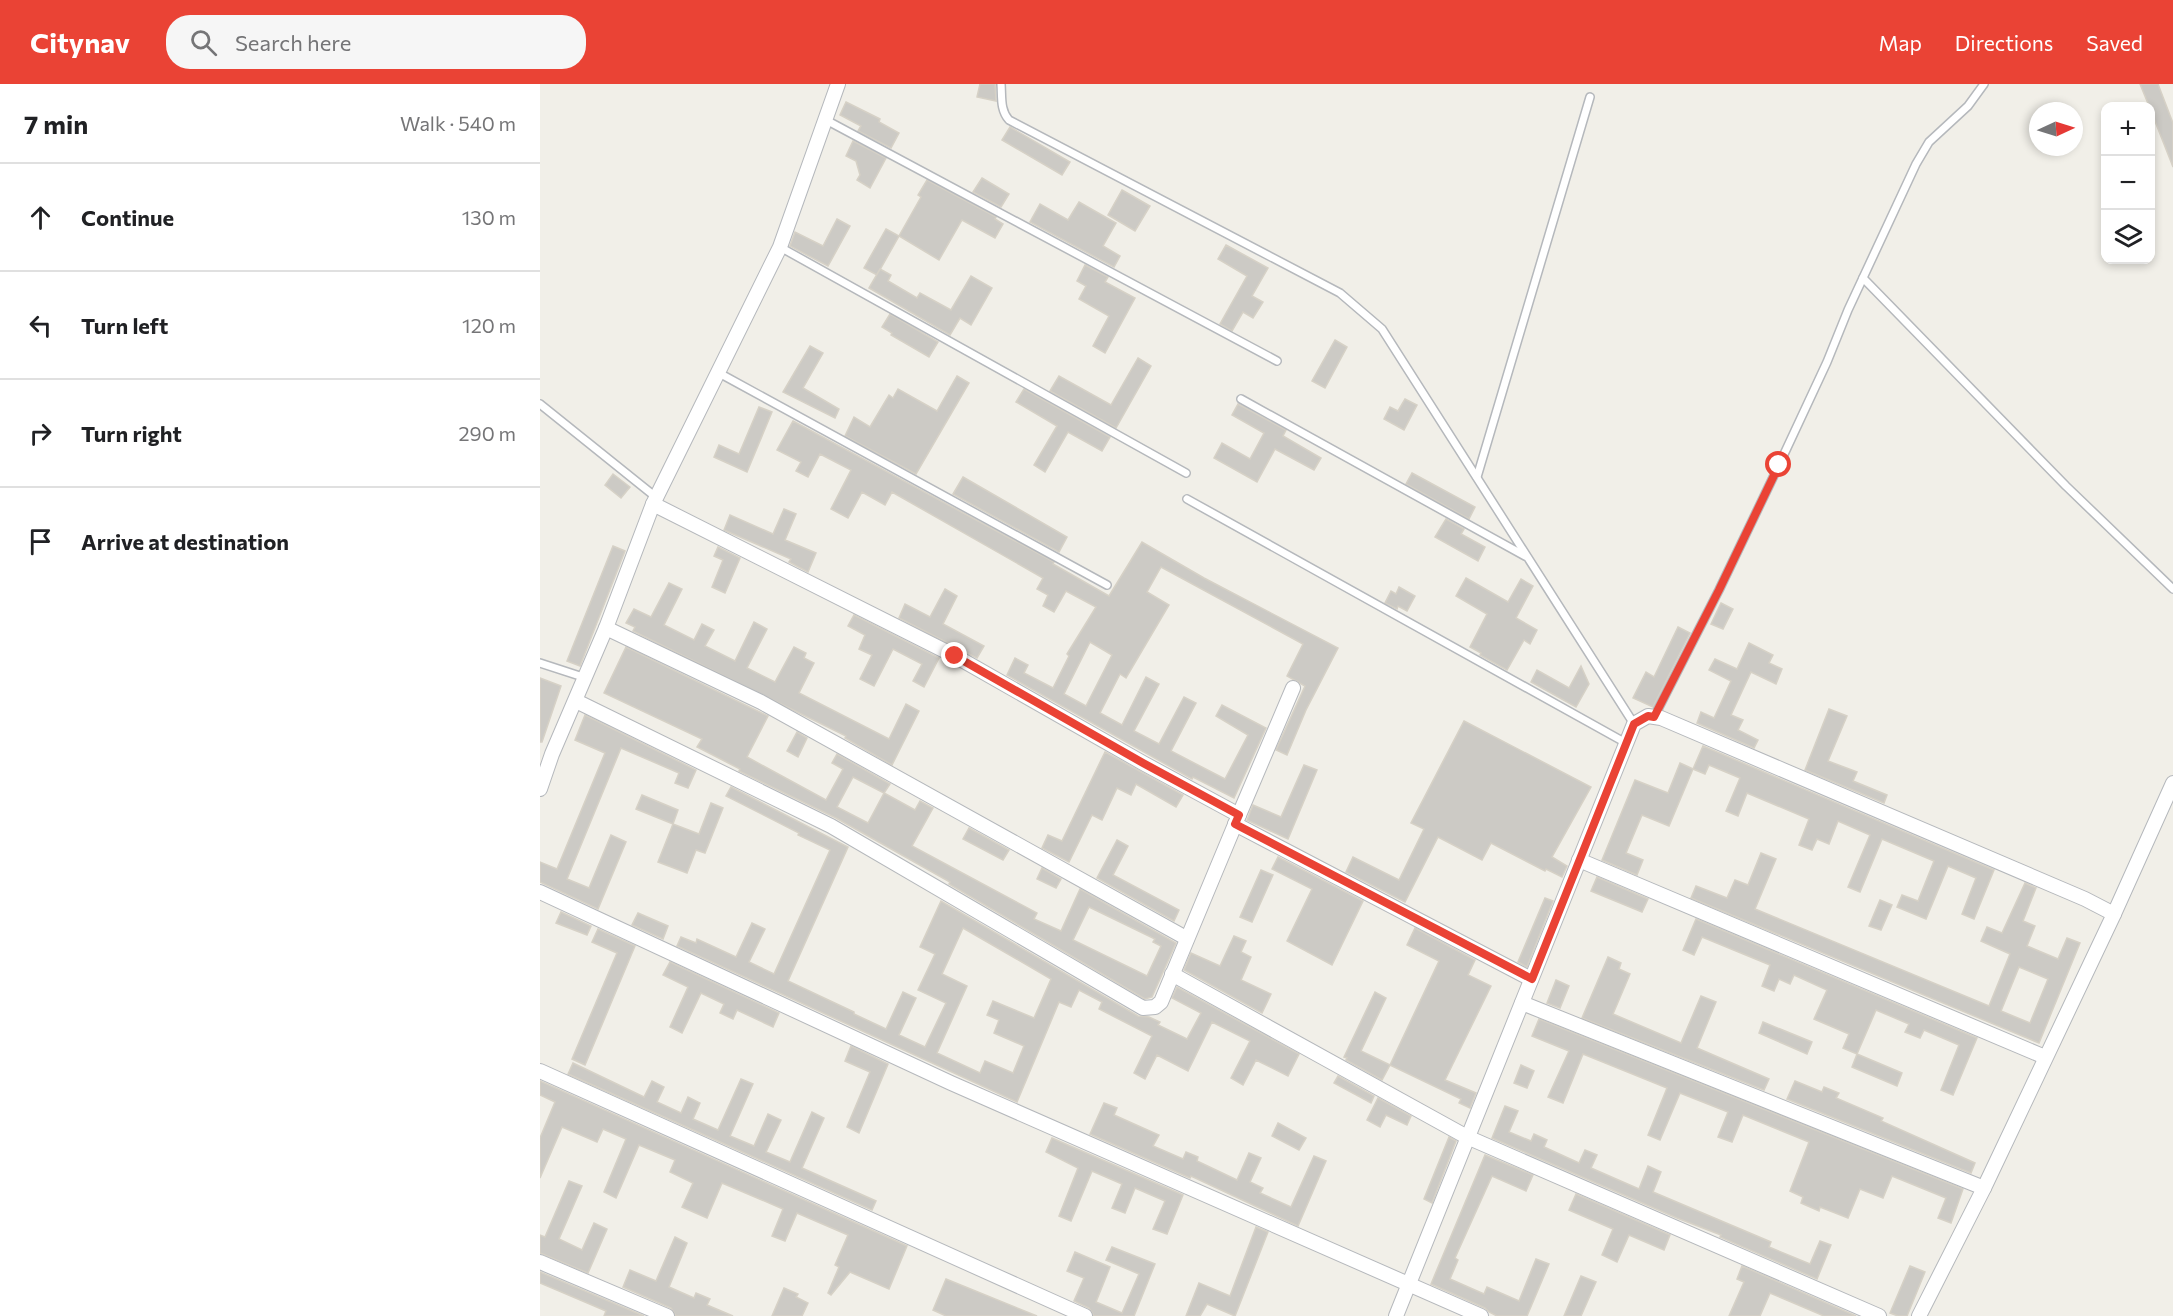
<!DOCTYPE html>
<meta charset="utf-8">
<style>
body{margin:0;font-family:Commissioner,sans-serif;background:#f6f6f6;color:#202124}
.controls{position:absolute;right:18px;top:18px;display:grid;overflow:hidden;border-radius:12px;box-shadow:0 3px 9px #0003}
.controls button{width:54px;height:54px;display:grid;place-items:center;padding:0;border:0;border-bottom:2px solid #e0e0e0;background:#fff;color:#202124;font:30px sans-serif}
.compass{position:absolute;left:1489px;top:18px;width:54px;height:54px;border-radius:50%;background:#fff;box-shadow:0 3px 9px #0003;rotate:86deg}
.stop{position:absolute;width:18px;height:18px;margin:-14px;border:4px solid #ea4335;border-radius:50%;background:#fff}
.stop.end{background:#ea4335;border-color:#fff;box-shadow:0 2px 6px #0008}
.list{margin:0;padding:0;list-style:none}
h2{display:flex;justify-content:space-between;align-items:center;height:78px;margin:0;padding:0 24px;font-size:26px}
h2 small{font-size:20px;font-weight:400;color:#757577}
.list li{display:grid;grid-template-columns:39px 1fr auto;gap:18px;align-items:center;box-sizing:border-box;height:108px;padding:0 24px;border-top:2px solid #e0e0e0}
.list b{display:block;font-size:22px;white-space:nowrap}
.list em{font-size:20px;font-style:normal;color:#757577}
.icon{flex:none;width:33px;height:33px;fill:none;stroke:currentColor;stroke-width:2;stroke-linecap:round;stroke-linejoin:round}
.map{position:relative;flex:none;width:1633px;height:1232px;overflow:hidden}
header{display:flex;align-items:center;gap:36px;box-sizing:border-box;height:84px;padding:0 30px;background:#ea4335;color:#fff}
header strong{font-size:28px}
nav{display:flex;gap:33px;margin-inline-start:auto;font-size:21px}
.search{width:420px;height:54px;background:#f6f6f6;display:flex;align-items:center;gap:15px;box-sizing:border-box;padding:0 21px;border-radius:24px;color:#757577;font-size:22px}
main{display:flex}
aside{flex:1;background:#fff}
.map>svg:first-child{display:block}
</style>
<header>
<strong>Citynav</strong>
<div class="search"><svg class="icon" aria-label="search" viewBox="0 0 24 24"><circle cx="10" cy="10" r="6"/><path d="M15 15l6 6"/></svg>Search here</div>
<nav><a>Map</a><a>Directions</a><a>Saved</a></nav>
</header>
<main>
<aside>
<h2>7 min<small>Walk · 540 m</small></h2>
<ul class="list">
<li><svg class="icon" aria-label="ahead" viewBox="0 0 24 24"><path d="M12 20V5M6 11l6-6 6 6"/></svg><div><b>Continue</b></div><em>130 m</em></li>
<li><svg class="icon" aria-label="left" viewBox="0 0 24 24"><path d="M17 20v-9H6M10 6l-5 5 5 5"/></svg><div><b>Turn left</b></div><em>120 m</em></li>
<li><svg class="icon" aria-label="right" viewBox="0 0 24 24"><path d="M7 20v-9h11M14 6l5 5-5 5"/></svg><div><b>Turn right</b></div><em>290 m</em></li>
<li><svg class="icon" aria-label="arrive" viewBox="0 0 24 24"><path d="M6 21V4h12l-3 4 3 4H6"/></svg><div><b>Arrive at destination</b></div></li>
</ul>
</aside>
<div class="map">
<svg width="1633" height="1232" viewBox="0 0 1633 1232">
<rect width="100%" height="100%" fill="#f1efe8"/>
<g fill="#cccac5" stroke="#d6d1c6" stroke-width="1.5" fill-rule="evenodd">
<path d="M440,0h15l1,17 -19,-4z"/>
<path d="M1600,0h18l15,39v44l-22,-56v-5h-2z"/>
<path d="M306,18l34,17 -1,3 20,11 -8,15 -33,-17 3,-5 -21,-11z"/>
<path d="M470,43l60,35 -8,13 -60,-35z"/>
<path d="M313,57l33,17 -16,30 -13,-8 3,-5 -4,-14 -10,-5z"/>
<path d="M442,94l27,16 -8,13 -28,-15z"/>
<path d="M387,96l69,37 -1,2 8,5 -8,14 -33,-18 -23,40 -40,-24 22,-39 -3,-2z"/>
<path d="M582,106l28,16 -15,25 -27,-16z"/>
<path d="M539,118l37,21 -13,23 17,10 -6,11 -84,-45 10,-18 28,16z"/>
<path d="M297,135l13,7 -22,40 -38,-20 5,-14 28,14z"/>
<path d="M346,145l13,7 -22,39 -13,-7z"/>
<path d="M686,161l42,23 -16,28 11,6 -10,16 -10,-6 -11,19 -12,-7 27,-48 -29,-17z"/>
<path d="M545,181l23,12 -3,5 30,16 -30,55 -12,-7 16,-30 -30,-17 7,-13 -9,-5z"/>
<path d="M340,185l11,6 -3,6 29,17 3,-5 31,17 20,-34 21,12 -21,37 -11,-7 -10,17 -81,-47z"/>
<path d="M350,230l48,28 -9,15 -38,-22 1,-2 -10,-6z"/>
<path d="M795,256l12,7 -22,41 -13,-7z"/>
<path d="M270,262l13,7 -20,35 36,21 -4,9 -52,-26z"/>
<path d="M598,274l13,8 -35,62 -66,-37 9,-15 52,29z"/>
<path d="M417,292l12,7 -53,91 -71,-38 9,-19 16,10 19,-32 4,3 5,-9 39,22z"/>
<path d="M484,305l86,48 -8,14 -34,-19 -23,40 -11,-7 23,-39 -41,-24z"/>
<path d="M865,315l12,6 -13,25 -20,-11 6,-12 8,4z"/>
<path d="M698,320l48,26 -3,6 38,22 -7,12 -39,-21 -18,33 -43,-24 8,-15 28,16 14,-26 -32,-18z"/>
<path d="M219,323l13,5 -25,60 -33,-15 5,-12 20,9z"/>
<path d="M253,337l261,141 -1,2 56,32 33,-54 62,36 134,70 -32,62 -19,45 -11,-5 29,-64 -18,-10 16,-32 -142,-77 -14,25 22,13 -43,73 -6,-4 -20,39 22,12 24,-48 13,7 -25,47 25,13 25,-47 12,6 -25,48 54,28 23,-44 -32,-19 6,-11 44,23 -32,70 -41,-21 -1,2 -185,-104 8,-17 13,7 -4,8 29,15 16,-32 -2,-2 29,-47 -30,-16 -12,21 -11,-6 5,-11 -11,-6 6,-11 -151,-86 -7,13 -23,-13 -14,26 -17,-9 20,-39 -31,-16 -12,23 -12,-6 5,-9 -24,-12zM550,558l22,13 -26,51 -22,-12z"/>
<path d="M872,389l63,34 -6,12 -63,-35z"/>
<path d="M73,390l17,13 -9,11 -16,-13z"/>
<path d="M423,393l104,60 -8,15 -106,-58z"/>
<path d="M244,425l12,5 -11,26 31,13 -8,19 -19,-10 2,-3 -67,-29 6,-15 43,19z"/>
<path d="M906,435l18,10 -3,5 24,13 -7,14 -43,-24z"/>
<path d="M73,462l12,5 -45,115 -13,-5z"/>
<path d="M178,463l22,11 -15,35 -13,-6 11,-27 -9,-4z"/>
<path d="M926,494l42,24 13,-23 12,7 -17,32 21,12 -7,14 -6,-4 -17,30 -27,-15 1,-2 -11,-6 17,-33 -31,-18z"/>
<path d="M129,499l13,6 -18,36 30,15 8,-16 12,6 -9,16 30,15 19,-39 13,7 -20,39 28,14 19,-35 12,6 -2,5 10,5 -15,30 90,46 17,-35 13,7 -27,54 -47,-27 1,-2 -213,-105 2,-4 -9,-4 8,-14 17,8z"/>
<path d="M859,503l16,9 -8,15 -9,-5 -1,3 -12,-6 6,-12 5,3z"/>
<path d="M405,505l12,7 -14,28 41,22 -7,12 -78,-40 6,-14 25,13z"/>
<path d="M1181,519l12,6 -10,20 -12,-5z"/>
<path d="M314,531l85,43 -15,29 -11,-6 9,-17 -29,-15 -19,37 -14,-7 12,-24 -13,-6 6,-14 -17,-9z"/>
<path d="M1138,543l12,6 -37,74 -20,-9 13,-26 8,5z"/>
<path d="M1209,559l24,12 -4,8 13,6 -6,15 -25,-12 -20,43 12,5 -5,10 20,10 -4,8 -57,-25 4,-11 13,6 17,-37 -22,-11 6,-11 22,10z"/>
<path d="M86,563l142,69 -21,41 79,43 17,-31 -11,-6 5,-9 53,30 -6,9 31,17 5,-9 13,7 -21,38 125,67 -3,6 27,12 19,-42 96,54 -24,54 -7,2 -196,-115 1,-2 -114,-64 -97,-47 1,-2 -43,-22 5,-8 -98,-46zM313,693l31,16 -16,30 -31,-16zM549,823l66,32 -2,3 8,4 -14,30 -74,-36z"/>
<path d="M1041,582l8,18 -13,23 -45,-25 6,-12 32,18z"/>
<path d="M0,594l21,8 -19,56h-2z"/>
<path d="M1289,625l18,7 -19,45 29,11 -4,9 34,14 -3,8 -79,-33z"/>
<path d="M45,631l111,55 -8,18 -13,-5 4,-10 -58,-25 -54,131 22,9 22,-53 15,7 -28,67 -58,-27v-20l17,7 48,-116 -30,-13z"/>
<path d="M924,637l127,66 -39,70 15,9 -5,11 -16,-8 -1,2 -54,-28 -9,17 -44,-23 -33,65 -59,-30 7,-15 46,23 25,-51 -13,-6z"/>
<path d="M257,648l10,6 -9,19 -11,-6z"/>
<path d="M1163,662l291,124 -20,49 -12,-5 14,-36 -28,-12 -22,53 -29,-12 5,-12 16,6 16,-40 -52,-22 -22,53 -12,-5 22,-52 -32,-14 -9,23 -12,-5 -5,11 -13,-5 10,-26 -62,-26 -9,23 -12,-5 14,-33 -31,-13 -4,9 -12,-5z"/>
<path d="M565,668l78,43 -7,12 -40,-23 -5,11 -14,-7 -15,32 -10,-5 -23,47 -27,-14 6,-13 14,6z"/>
<path d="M1140,679l13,6 -24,57 -27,-11 -16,38 17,7 -6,15 -35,-15 33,-80 33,13z"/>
<path d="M764,681l13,5 -29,69 -41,-19 6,-15 28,12z"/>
<path d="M191,703l117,60 -60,134 66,31v2l32,15 17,-37 13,6 -17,37 26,12 21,-44 -28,-13 17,-36 -15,-7 21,-46 197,115 11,1 11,5 -2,3 29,14 14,-26 -29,-15 5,-11 122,67 -11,22 -32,-16 -13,25 -12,-7 19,-37 -38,-19 -24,49 -31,-16 -12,24 -11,-6 18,-37 -53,-27 3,-7 -23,-12 -8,17 -12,-5 -42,100 -340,-156 4,-9 15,6 1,-4 39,18 16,-34 13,6 -16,33 25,12 56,-124 -32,-15 1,-2 -73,-37zM423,844l88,51 -17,39 -41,-17 -6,14 12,5 -5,13 30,13 -11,27 -28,-12 -5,12 -43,-20 30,-67 -25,-12z"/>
<path d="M102,711l36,15 -5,14 -37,-15z"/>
<path d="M171,719l12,5 -18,45 -9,-3 -9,23 -29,-11 15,-38 26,10z"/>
<path d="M429,744l40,22 -6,10 -40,-21z"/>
<path d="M577,756l11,6 -15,29 66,35 -5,11 -77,-43z"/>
<path d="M1221,769l15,6 -21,50 234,97 21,-52 -29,-13 6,-14 15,6 23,-50 11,5 -13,33 12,5 -8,20 31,13 9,-21 13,5 -41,100 -348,-145 5,-12 31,12 8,-18 13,5zM1479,883l29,12 -18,44 -29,-12z"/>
<path d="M738,773l85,44 -31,64 -45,-24 25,-52 -40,-20z"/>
<path d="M502,784l19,11 -5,9 -19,-9z"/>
<path d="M721,786l12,5 -21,47 -12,-5z"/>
<path d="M1057,793l51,22 -6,13 -51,-21z"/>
<path d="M1005,814l8,3 -26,66 -9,-5z"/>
<path d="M1340,816l12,5 -11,25 -12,-4z"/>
<path d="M21,828l30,14 -4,9 -31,-12z"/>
<path d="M98,829l30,13 -5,13 -31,-14z"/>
<path d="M1156,835l281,119 -24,57 -12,-5 18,-45 -35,-15 -4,8 -15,-6 4,-8 -33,-14 -19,44 -14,-6 6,-14 -35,-15 13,-29 -33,-15 -4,9 -11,-5 -5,12 -12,-5 8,-21 -68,-28 -8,18 -11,-5z"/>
<path d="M875,844l60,32 -7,15 23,11 -46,94 31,13 -6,15 -11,-5 2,-4 -71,-34 -8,15 -36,-20 1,-2 -3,-1 31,-65 11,6 -25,53 29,14 49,-104 -32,-16z"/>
<path d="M58,845l37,17 -50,119 -13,-6 45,-106 -25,-11z"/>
<path d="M694,852l12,5 -5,11 10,5 -10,23 30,14 -9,19 -78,-43 7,-17 29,13z"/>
<path d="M1068,873l13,6 -2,6 11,5 -17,40 68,29 20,-47 15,6 -19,46 72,31 -5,11 -182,-72z"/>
<path d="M130,878l109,51 -6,14 -36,-17 -4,9 -13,-6 4,-9 -23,-11 -19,40 -12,-6 18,-40 -25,-12z"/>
<path d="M1016,896l13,6 -9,22 -13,-5z"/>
<path d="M999,935l424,170 -12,34 -13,-5 8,-20 -54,-22 -9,22 -23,-9 -12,29 -28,-11 -1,4 -18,-8 2,-6 -13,-6 19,-49 -66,-27 -11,27 -14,-5 10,-25 -48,-19 -20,47 -12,-5 19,-47 -84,-34 -20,49 -15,-6 21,-46 -37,-15z"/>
<path d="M1223,938l49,20 -5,12 -48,-21z"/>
<path d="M311,962l37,18 -29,69 -12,-6 23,-55 -25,-11z"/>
<path d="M1317,970l45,19 -5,13 -45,-19z"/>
<path d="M33,979l71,34 8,-16 12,6 -7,15 24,11 7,-16 12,6 -7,16 25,11 23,-51 12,5 -23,52 24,10 14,-32 13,6 -15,32 24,10 22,-50 12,6 -22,50 74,33 -4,9 -304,-136z"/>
<path d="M981,981l13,6 -7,17 -13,-5z"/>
<path d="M798,992l36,20 -3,7 -37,-20z"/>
<path d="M0,997l367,165 -18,43 -39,-17 -19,23 -3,-2 11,-26 -4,-2 13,-30 -51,-22 -12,28 -13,-5 11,-27 -61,-26 -15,35 -25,-11 11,-24 -23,-11 5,-12 -36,-15 -23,53 -12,-6 22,-53 -23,-10 -6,13 -35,-15 -22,51v-40l15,-36 -15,-7z"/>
<path d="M1255,997l27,11 2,-5 15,6 -3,5 47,20 -2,3 94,42 -4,10 -184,-74z"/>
<path d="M838,1014l33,18 -4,9 -21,-10 -6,12 -13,-7z"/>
<path d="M564,1019l13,5 -3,7 45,20 -6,11 30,13 3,-7 12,5 -1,4 40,19 12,-27 12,5 -11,24 13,6 -3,5 31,14 23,-51 12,5 -28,65 -107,-50 -1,2 -100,-44z"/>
<path d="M965,1022l13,5 -9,21 22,9 3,-7 13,6 -3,7 35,16 6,-13 12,5 -6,13 48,21 9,-23 13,6 -8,20 118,50 -2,5 41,17 10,-23 11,4 -14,34 -97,-42 1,-2 -44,-17 -185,-80z"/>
<path d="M738,1039l28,15 -7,12 -27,-14z"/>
<path d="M909,1053l7,4 -24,62 -8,-4z"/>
<path d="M512,1054l131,57 -16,39 -14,-5 12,-28 -30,-13 -10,25 -13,-5 10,-24 -30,-13 -21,50 -12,-5 19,-48 -32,-16z"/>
<path d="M945,1071l48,20 -7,16 -34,-15 -37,82 3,2 -8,19 34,15 3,-7 32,14 17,-42 13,5 -22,52h-30l-8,-4 -4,-4 -54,-24z"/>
<path d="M29,1097l13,5 -23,53 23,11 12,-27 13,6 -19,44 -48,-20v-18l5,2z"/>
<path d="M1036,1110l94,41 -6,15 -35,-15 -12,27 -15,-7 11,-26 -44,-19z"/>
<path d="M716,1143l12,5 -33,84 -28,-12 -7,12h-14l13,-33 31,13z"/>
<path d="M135,1153l12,6 -18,44 25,11 2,-5 14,6 -3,6 26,11h-57l-5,-8 -48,-21 7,-17 26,11z"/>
<path d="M572,1163l43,17 -21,52h-40l-5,-8 -15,-7 10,-23 -17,-7 8,-19 35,15 -14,35 26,11 17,-39 -33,-14z"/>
<path d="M1202,1182l114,50h-32l-54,-23 -10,23h-31l15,-34 -7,-3z"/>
<path d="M1370,1182l15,6 -18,44h-9l-8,-3z"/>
<path d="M0,1188l104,44h-40l2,-5 -66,-28z"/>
<path d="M1041,1192l15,6 -15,34h-17z"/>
<path d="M406,1195l91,37h-91l-13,-6z"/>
<path d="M244,1204l14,6 -2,3 12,6 -6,13h-30z"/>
</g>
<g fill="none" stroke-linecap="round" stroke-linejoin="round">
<g stroke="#b5b8bc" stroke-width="10">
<g id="lane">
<path d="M461,0c1,13 -1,26 8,36l331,173 42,36 252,395"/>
<path d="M286,36l451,241"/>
<path d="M240,163l406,226"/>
<path d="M1323,194l203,208 107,103"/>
<path d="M179,289l388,212"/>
<path d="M701,315l284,157"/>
<path d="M0,320l117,94"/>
<path d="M937,393l113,-380"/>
<path d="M647,415l439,244"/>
<path d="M0,579l46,15"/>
<path d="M1114,633l65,-127 60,-125 48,-103 21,-52 68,-146 13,-22 39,-36 16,-22"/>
</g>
</g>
<g stroke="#b5b8bc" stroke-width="16">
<g id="street">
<path d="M66,544l155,74 425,236"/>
<path d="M36,617l255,125 312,182 12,-1 6,-5 78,-187 -96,-52 -188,-107 -302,-152"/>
<path d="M0,705l12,-35 54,-126 47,-124 127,-257 58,-163"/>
<path d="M699,731l54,-127"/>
<path d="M695,740l296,155"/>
<path d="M1039,776l466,197"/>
<path d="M0,808l411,191 530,233"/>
<path d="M1574,830l59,-131"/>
<path d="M632,890l295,163 412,179"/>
<path d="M982,919l462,185"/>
<path d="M0,987l545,245"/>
<path d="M0,1178l127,54"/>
<path d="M856,1232l238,-592 14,-8 13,2 424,181 29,15 -130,274 -65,128"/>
</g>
</g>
<use href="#lane" stroke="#fff" stroke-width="7"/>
<use href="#street" stroke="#fff" stroke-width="14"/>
</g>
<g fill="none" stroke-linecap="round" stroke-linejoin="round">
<path stroke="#ea4335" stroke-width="8" d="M415,572l188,107 96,52 -4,9 297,155 102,-255 14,-8 6,1 65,-127 60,-125"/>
</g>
</svg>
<div class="controls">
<button>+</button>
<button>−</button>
<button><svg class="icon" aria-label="layers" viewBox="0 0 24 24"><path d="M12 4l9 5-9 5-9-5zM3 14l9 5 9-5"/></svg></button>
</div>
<svg class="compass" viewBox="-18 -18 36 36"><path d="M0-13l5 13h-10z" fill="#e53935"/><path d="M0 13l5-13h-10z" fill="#757577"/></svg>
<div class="stop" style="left:1239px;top:381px"></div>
<div class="stop end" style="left:415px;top:572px"></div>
</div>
</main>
